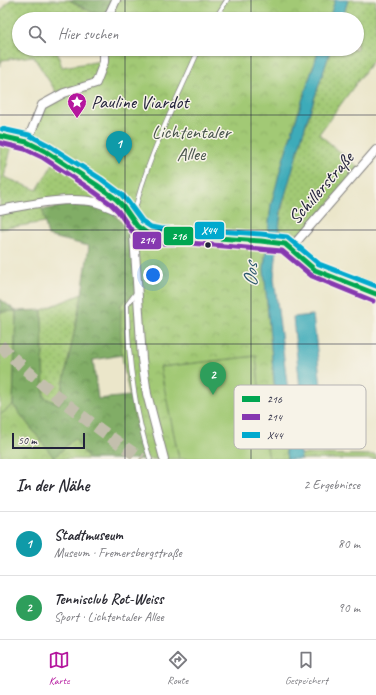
<!DOCTYPE html>
<html lang="de">
<meta charset="utf-8">
<style>
body{margin:0;font-family:Caveat,sans-serif;background:#f2f2f3;color:#2b2b33}
.scale{position:absolute;left:12px;bottom:10px;width:73px;box-sizing:border-box;padding-left:4px;border:2px solid #22223b;border-top:0;font-size:11px;line-height:14px;white-space:nowrap;color:#22223b;-webkit-text-stroke:3px #f7f3e8;paint-order:stroke}
.you{position:absolute;left:153px;top:275px;width:14px;height:14px;margin:-10px;border:3px solid #fff;border-radius:50%;background:#1a73e8;box-shadow:0 0 0 6px #1a73e833}
.badge{display:grid;place-items:center;width:26px;height:26px;border-radius:50%;background:#b5179e;color:#fff;font-size:13px;font-weight:700}
.pin{position:absolute;translate:-50% -33px;filter:drop-shadow(0 1px 2px #0008)}
.pin::after{content:'';position:absolute;top:21px;width:14px;height:12px;background:inherit;clip-path:polygon(0 0,100% 0,50% 100%)}
.list{margin:0;padding:0;list-style:none}
h2{display:flex;justify-content:space-between;align-items:center;height:52px;margin:0;padding:0 16px;font-size:17px}
h2 small{font-size:13px;font-weight:400;color:#7c7c81}
.list li{display:grid;grid-template-columns:26px 1fr auto;gap:12px;align-items:center;box-sizing:border-box;height:64px;padding:0 16px;border-top:1px solid #e1e1e2}
.list b{display:block;font-size:15px;white-space:nowrap}
.list p{margin:0;font-size:13px;white-space:nowrap;color:#7c7c81}
.list em{font-size:13px;font-style:normal;color:#7c7c81}
.icon{flex:none;width:22px;height:22px;fill:none;stroke:currentColor;stroke-width:2;stroke-linecap:round;stroke-linejoin:round}
.map{position:relative;flex:none;width:376px;height:459px;overflow:hidden}
.search{position:absolute;background:#fff;box-shadow:0 1px 3px #0004;left:12px;right:12px;top:12px;height:44px;display:flex;align-items:center;gap:10px;box-sizing:border-box;padding:0 14px;border-radius:22px;color:#7c7c81;font-size:15px}
.sheet{height:180px;background:#fff}
nav{display:flex;justify-content:space-around;align-items:center;box-sizing:border-box;height:56px;border-top:1px solid #e1e1e2;background:#fff;font-size:11px;color:#7c7c81}
nav a{display:grid;justify-items:center;gap:2px}
nav .on{color:#b5179e}
.map>svg:first-child{display:block}
</style>
<div class="map">
<svg width="376" height="459" viewBox="0 0 376 459">
<defs>
<pattern id="forest-crowns" width="20" height="18" patternUnits="userSpaceOnUse"><rect width="20" height="18" fill="#81ad66"/><path d="M2 6a3 3 0 1 1 6 0M12 15a3 3 0 1 1 6 0" fill="none" stroke="#698c55"/></pattern>
<pattern id="park-crowns" width="20" height="18" patternUnits="userSpaceOnUse"><rect width="20" height="18" fill="#a2c974"/><path d="M2 6a3 3 0 1 1 6 0M12 15a3 3 0 1 1 6 0" fill="none" stroke="#8bac65"/></pattern>
<pattern id="garden-dots" width="8" height="8" patternUnits="userSpaceOnUse"><rect width="8" height="8" fill="#a2c974"/><path d="M2 2h.1M6 6h.1" fill="none" stroke="#8bac65" stroke-width="1.8" stroke-linecap="round"/></pattern>
</defs>
<rect width="100%" height="100%" fill="#f7f3e8"/>
<filter id="ink" filterUnits="userSpaceOnUse"><feTurbulence type="fractalNoise" baseFrequency=".025" numOctaves="2"/><feDisplacementMap in="SourceGraphic" scale="8" xChannelSelector="R" yChannelSelector="G"/><feConvolveMatrix kernelMatrix="1 2 1 2 8 2 1 2 1" color-interpolation-filters="sRGB"/></filter>
<filter id="wash" filterUnits="userSpaceOnUse"><feTurbulence type="fractalNoise" baseFrequency=".012" numOctaves="4" result="noise"/><feDisplacementMap in="SourceGraphic" scale="16" xChannelSelector="R" yChannelSelector="G"/><feGaussianBlur stdDeviation="0.9" result="paint"/><feColorMatrix in="noise" values="0 0 0 0 0 0 0 0 0 0 0 0 0 0 0 0 0 1.4 0 .05"/><feComposite in="paint" operator="in"/></filter>
<g filter="url(#wash)">
<rect width="100%" height="100%" fill="#ebe6ca"/>
<g fill="#a2c974" stroke="#627658">
<path d="M16,311l-3,94 -13,10v-103z"/>
<path d="M256,356l7,67 6,36h-90l-20,-92z"/>
</g>
<g fill="url(#forest-crowns)" stroke="#526850">
<path d="M69,0h43l-8,19z"/>
<path d="M69,205c12,1 37,1 46,10 6,6 11,13 18,18l4,60 -16,11 1,51 -29,5 5,39 32,-3 10,43 3,20h-55l-13,-21 -21,20 -41,-53 3,-94 -16,1v-13l16,12 26,-1 2,87 15,7 23,-110 7,-48 -41,-10 -6,-26z"/>
</g>
<g fill="url(#park-crowns)" stroke="#627658">
<path d="M116,0h219l-6,19h-222z"/>
<path d="M104,49h215l-32,98 -16,58 -7,64 11,123 12,67h-18l-6,-36 -7,-67 -96,11 19,92h-36c-5,-35 -16,-68 -21,-103 -2,-17 -1,-35 -1,-52l16,-12 -4,-72 -10,-14 -96,-64 15,-37 54,-22z"/>
<path d="M13,405l41,53 21,-20 13,21h-88v-44z"/>
<path d="M300,454l76,1v4h-75z"/>
</g>
<g fill="url(#garden-dots)" stroke="#627658">
<path d="M10,0h59l35,19h-22l-11,-6 -21,6h-31v30h37l6,18 40,-6 -7,21 -37,13 -25,-39 -31,4 -2,6v-54z"/>
<path d="M348,0h28v35l-1,2 -1,22 -55,75 40,34 -57,67 -23,-5c2,-25 10,-49 17,-74 11,-36 23,-71 35,-107h26v-30h-15z"/>
<path d="M0,144l12,1 -8,32 33,13 17,-28 47,30 -8,8 -52,1 4,21 -45,7z"/>
<path d="M82,294l-23,110 -15,-7 -2,-87z"/>
</g>
<g fill="#3cabb9" stroke="#2f667a">
<path d="M335,0h13l-6,19h-13z"/>
<path d="M319,49h12l-25,74 -25,86 -7,69 14,113 13,68h-14l-12,-67 -11,-123 7,-64 12,-45z"/>
<path d="M313,315l8,71 -21,3 -7,-72z"/>
</g>
</g>
<g filter="url(#ink)">
<g fill="none" stroke-linecap="round" stroke-linejoin="round">
<path stroke="#c3bfad" stroke-width="12" stroke-dasharray="12 6" stroke-linecap="butt" d="M0,345c43,43 92,80 142,114"/>
<g stroke="#868482" stroke-width="5.5">
<g id="lane">
<path d="M215,19l12,-19"/>
<path d="M133,218c13,-59 42,-114 66,-169"/>
<path d="M136,293l-9,12c1,51 7,105 23,154"/>
</g>
</g>
<g stroke="#868482" stroke-width="10">
<g id="street">
<path d="M107,19l9,-19"/>
<path d="M27,142l15,-37 22,-12 32,-10 8,-21v-13"/>
<path d="M0,210c27,-5 68,-14 95,-8 12,3 24,10 35,14"/>
<path d="M133,220l9,139 5,35 17,65"/>
<path d="M291,248l85,-98"/>
</g>
</g>
<g stroke="#868482" stroke-width="12">
<path id="secondary" d="M0,136l27,6 18,9 52,34 19,14 7,7 14,20 11,8 12,2h30l71,5 24,3 30,26 61,24"/>
</g>
<use href="#lane" stroke="#fff" stroke-width="4"/>
<use href="#street" stroke="#fff" stroke-width="8"/>
<use href="#secondary" stroke="#fde4d1" stroke-width="11"/>
<g stroke="#f7f3e8" stroke-width="8">
<path id="bus-1" d="M0,136l27,6 18,9 52,34 19,14 7,7 14,20 11,8 12,2h30l71,5 24,3 30,26 61,24"/>
</g>
<g stroke="#f7f3e8" stroke-width="8">
<path id="bus-2" d="M0,143l25,6 17,8 51,34 18,13 7,7 14,20 13,9 14,3h31l92,8 30,25 61,25"/>
</g>
<g stroke="#f7f3e8" stroke-width="8">
<path id="bus-3" d="M2,129l27,6 19,10 53,34 20,15 7,8 14,19 9,6 10,2h29l71,5 26,3 32,27 57,22"/>
</g>
<use href="#bus-1" stroke="#00a651" stroke-width="5"/>
<use href="#bus-2" stroke="#8638b0" stroke-width="5"/>
<use href="#bus-3" stroke="#00a9ce" stroke-width="5"/>
</g>
</g>
<path fill="none" stroke="#22223b" stroke-width="1" stroke-opacity="0.55" d="M125,0v19M251,0v19M125,49v410M251,49v410M0,115h376M0,230h376M0,344h376"/>
<defs>
<g id="sight-pin" transform="scale(1)"><path d="M0 17L-7.5 6A9.5 9.5 0 1 1 7.5 6Z" fill="#b5179e" stroke="#f7f3e8"/><path d="M0-6L1.8-2.2L6-1.7L2.9 1.2L3.7 5.4L0 3.3L-3.7 5.4L-2.9 1.2L-6-1.7L-1.8-2.2Z" fill="#fff"/></g>
</defs>
<g fill-rule="evenodd">
<use href="#sight-pin" x="77" y="102"/>
</g>
<circle fill="#22223b" stroke="#f7f3e8" stroke-width="1.5" cx="208" cy="245" r="3.5"/>
<g text-anchor="middle" dominant-baseline="central" stroke-width="3" stroke-linejoin="round" paint-order="stroke">
<g font-size="19" fill="#22223b" stroke="#f7f3e8" text-anchor="start">
<text x="91" y="102">Pauline Viardot</text>
</g>
<g font-size="19" fill="#48544c" stroke="#f7f3e8">
<text x="191" y="132">Lichtentaler<tspan x="191" dy="22">Allee</tspan></text>
</g>
<g font-size="19" fill="#22223b" stroke="#f7f3e8">
<text transform="translate(321 188) rotate(-49)">Schillerstraße</text>
</g>
<g font-size="20" font-style="italic" fill="#2c596d" stroke="#f7f3e8">
<text transform="translate(250 275) rotate(-90)">Oos</text>
</g>
</g>
<rect x="234" y="385" width="132" height="64" rx="6" fill="#f7f3e8" stroke="#b7b4b4" stroke-width="1"/>
<rect x="242" y="396" width="18" height="6" fill="#00a651"/>
<rect x="242" y="414" width="18" height="6" fill="#8638b0"/>
<rect x="242" y="432" width="18" height="6" fill="#00a9ce"/>
<g font-size="11" fill="#22223b">
<text x="267" y="403">216</text>
<text x="267" y="421">214</text>
<text x="267" y="439">X44</text>
</g>
<g stroke="#f7f3e8" stroke-width="1.5">
<rect x="194" y="221" width="31" height="19" rx="4" fill="#00a9ce"/>
<rect x="163" y="226" width="31" height="20" rx="4" fill="#00a651"/>
<rect x="132" y="231" width="30" height="19" rx="4" fill="#8638b0"/>
</g>
<g font-size="11" text-anchor="middle" font-weight="bold" fill="#fff">
<text x="209" y="234">X44</text>
<text x="179" y="240">216</text>
<text x="147" y="244">214</text>
</g>
</svg>
<div class="scale">50 m</div>
<div class="you"></div>
<div class="pin badge" style="left:119px;top:164px;background:#0f9aa8">1</div>
<div class="pin badge" style="left:213px;top:395px;background:#2e9e5b">2</div>
<div class="search"><svg class="icon" aria-label="search" viewBox="0 0 24 24"><circle cx="10" cy="10" r="6"/><path d="M15 15l6 6"/></svg>Hier suchen</div>
</div>
<section class="sheet">
<h2>In der Nähe<small>2 Ergebnisse</small></h2>
<ul class="list">
<li><span class="badge" style="background:#0f9aa8">1</span><div><b>Stadtmuseum</b><p>Museum · Fremersbergstraße</p></div><em>80 m</em></li>
<li><span class="badge" style="background:#2e9e5b">2</span><div><b>Tennisclub Rot-Weiss</b><p>Sport · Lichtentaler Allee</p></div><em>90 m</em></li>
</ul>
</section>
<nav>
<a class="on"><svg class="icon" aria-label="map" viewBox="0 0 24 24"><path d="M3 6l6-2 6 2 6-2v14l-6 2-6-2-6 2zM9 4v14M15 6v14"/></svg>Karte</a>
<a><svg class="icon" aria-label="directions" viewBox="0 0 24 24"><path d="M12 3l9 9-9 9-9-9zM9 14v-3h6M13 9l2 2-2 2"/></svg>Route</a>
<a><svg class="icon" aria-label="saved" viewBox="0 0 24 24"><path d="M7 4h10v16l-5-4-5 4z"/></svg>Gespeichert</a>
</nav>
